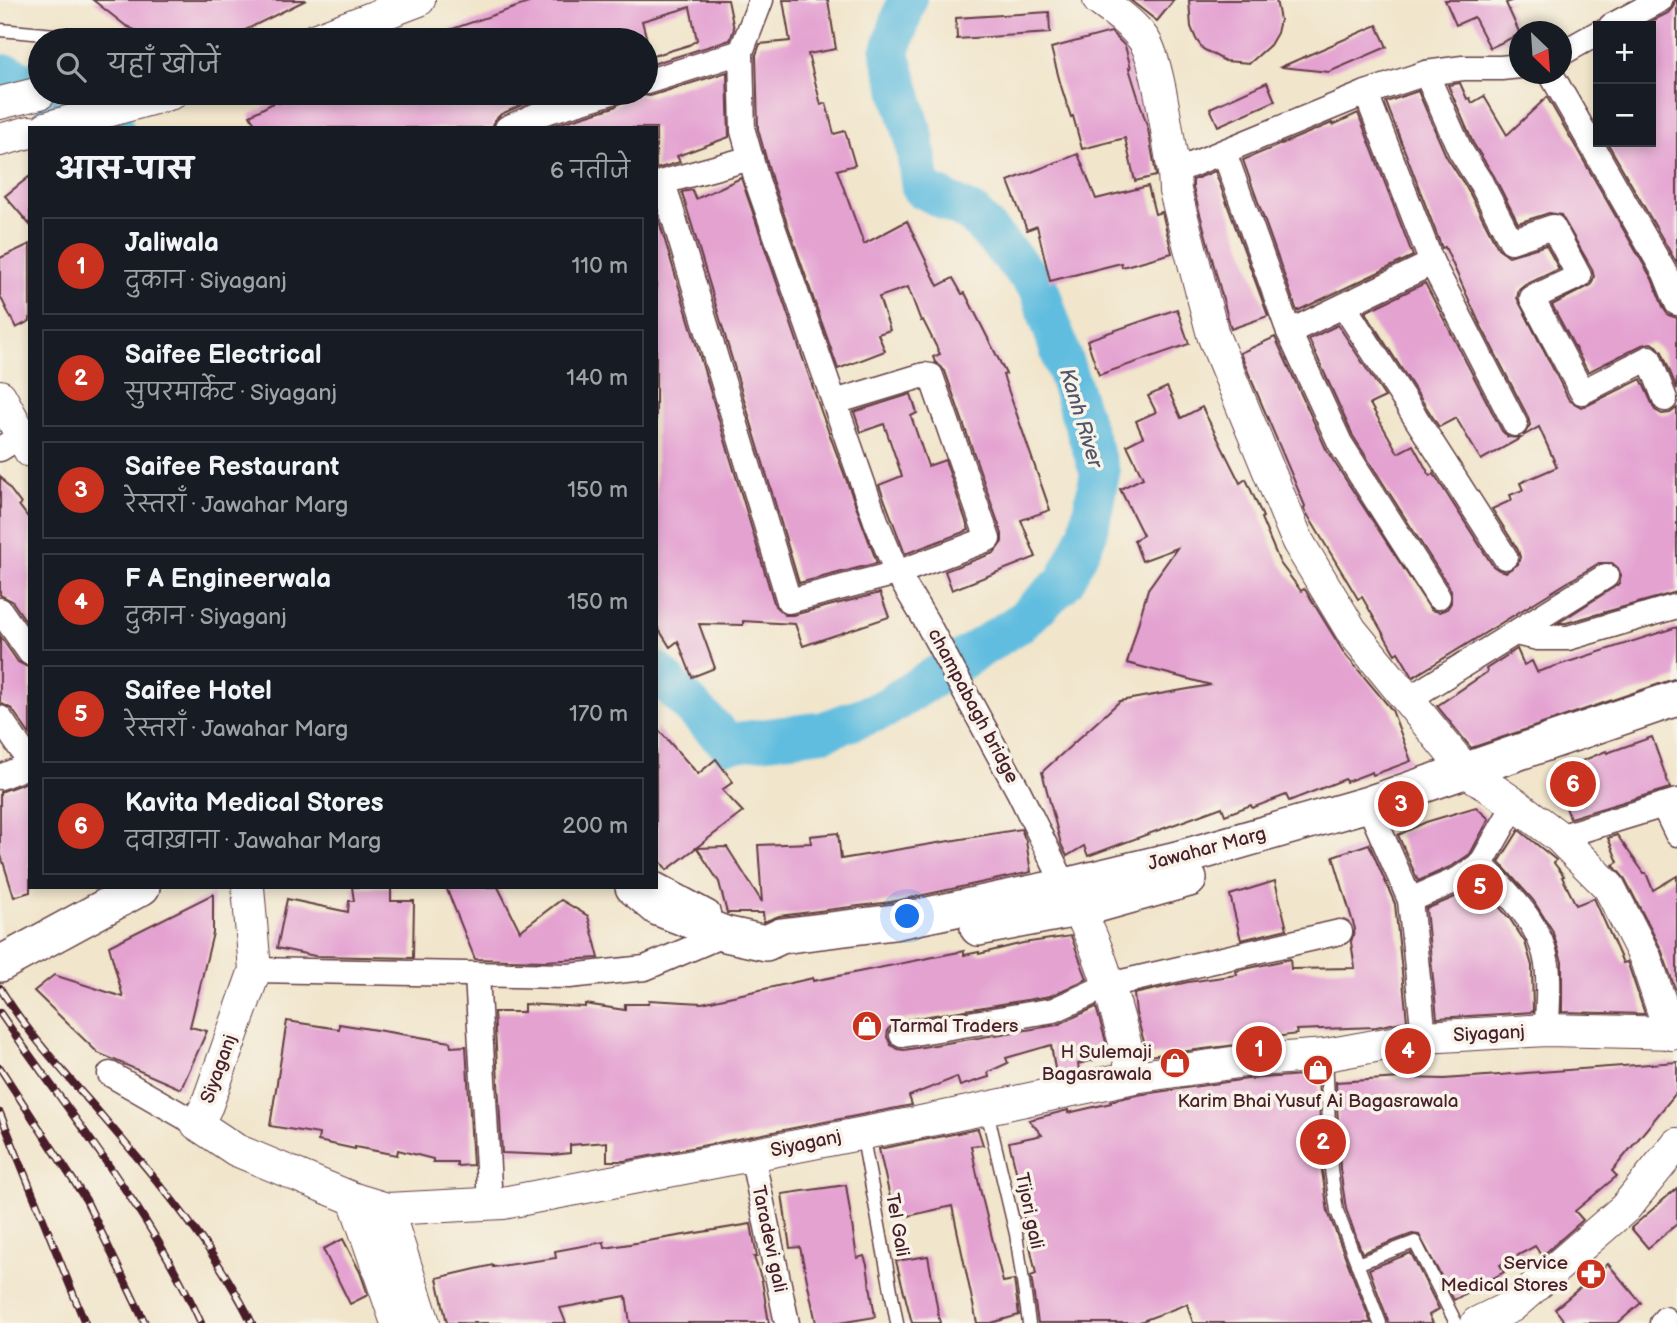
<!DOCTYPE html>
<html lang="hi">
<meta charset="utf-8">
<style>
body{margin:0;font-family:"Balsamiq Sans","Playpen Sans Deva",sans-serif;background:#242831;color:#f1f3f6}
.controls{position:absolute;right:21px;top:21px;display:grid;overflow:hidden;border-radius:0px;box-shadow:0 4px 10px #0003}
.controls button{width:63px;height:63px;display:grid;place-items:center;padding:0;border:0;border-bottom:2px solid #363941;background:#171b24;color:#f1f3f6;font:35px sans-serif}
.compass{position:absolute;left:1509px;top:21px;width:63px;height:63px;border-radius:50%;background:#171b24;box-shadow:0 4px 10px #0003;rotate:155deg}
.you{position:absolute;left:908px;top:917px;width:24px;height:24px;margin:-18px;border:5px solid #fff;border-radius:50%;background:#1a73e8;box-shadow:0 0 0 10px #1a73e833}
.badge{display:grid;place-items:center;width:46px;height:46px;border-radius:50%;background:#c8321e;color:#fff;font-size:23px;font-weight:700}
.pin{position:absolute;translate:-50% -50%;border:4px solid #fff;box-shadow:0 2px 7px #0006}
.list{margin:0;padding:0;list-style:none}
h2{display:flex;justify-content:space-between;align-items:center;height:91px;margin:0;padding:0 28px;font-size:30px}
h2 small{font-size:23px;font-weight:400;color:#9ea1a6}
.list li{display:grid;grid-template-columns:46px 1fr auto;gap:21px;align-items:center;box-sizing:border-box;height:98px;margin:0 14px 14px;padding:0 14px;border:2px solid #363941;border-radius:0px}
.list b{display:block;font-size:26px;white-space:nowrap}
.list p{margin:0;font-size:23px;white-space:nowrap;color:#9ea1a6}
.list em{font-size:23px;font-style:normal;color:#9ea1a6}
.icon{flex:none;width:38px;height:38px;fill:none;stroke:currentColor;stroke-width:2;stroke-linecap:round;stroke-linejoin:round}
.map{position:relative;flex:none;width:1677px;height:1323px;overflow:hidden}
.search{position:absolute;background:#171b24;box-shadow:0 4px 10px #0003;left:28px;top:28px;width:630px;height:77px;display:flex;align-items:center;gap:18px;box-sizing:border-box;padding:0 24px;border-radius:38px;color:#9ea1a6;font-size:26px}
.panel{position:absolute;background:#171b24;box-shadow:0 4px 10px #0003;left:28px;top:126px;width:630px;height:763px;border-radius:0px}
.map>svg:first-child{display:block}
</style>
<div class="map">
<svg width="1677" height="1323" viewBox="0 0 1677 1323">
<rect width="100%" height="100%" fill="#f7f3e8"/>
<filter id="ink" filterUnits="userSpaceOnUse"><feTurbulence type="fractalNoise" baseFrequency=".0143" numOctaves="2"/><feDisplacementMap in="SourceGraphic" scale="14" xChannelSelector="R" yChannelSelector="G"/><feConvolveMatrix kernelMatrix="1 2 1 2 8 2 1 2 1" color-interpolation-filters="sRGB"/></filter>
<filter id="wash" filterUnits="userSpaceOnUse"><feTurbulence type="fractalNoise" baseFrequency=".00686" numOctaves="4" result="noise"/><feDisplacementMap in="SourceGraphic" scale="28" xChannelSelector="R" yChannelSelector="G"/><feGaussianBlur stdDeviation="1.57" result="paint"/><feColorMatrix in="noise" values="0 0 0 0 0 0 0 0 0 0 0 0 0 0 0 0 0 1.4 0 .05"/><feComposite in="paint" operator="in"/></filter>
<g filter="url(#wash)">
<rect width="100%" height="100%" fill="#f1e5cb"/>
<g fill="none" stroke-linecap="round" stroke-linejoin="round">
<g stroke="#61bddf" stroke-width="40">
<path d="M0,74l11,1 29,15"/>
<path d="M45,93l69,35"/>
<path d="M656,671l72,72 96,-12 60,-22 137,-87 44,-41 23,-48 12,-60 -61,-185 -65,-73 -53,-27 -7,-50 -24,-85 17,-53"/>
</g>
</g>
<g id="blocks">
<g fill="#e4a2d1">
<path d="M93,0h213l-81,40h-69l-30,-14z"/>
<path d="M537,0h191l6,29 -4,11 -84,26v-8l43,-13 8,-5 -7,-33 -48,14 5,19h-218v-3z"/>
<path d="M783,0h45l8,49 -28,5 13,51 5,-2 8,31 11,-3 10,34 -18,5 27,74 43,-23 31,65 15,-8 9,16 3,-1 41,81 -3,1 47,135 -29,10 15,37 -84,33 -7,-19 49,-18 8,-11v-8l-57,-163 -10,-9 -2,-5 7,-3 -17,-34 -2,1 -13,-34 -29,10 11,33 -12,4 7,17 -47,18 -66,-189 -14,-51 -2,-74 4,-11 30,-3z"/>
<path d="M1130,0h44l-17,21z"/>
<path d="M1189,0h87l4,20 -3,13 -7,12 -20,18 -25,-2 -22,-12 -7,-10 -5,-12z"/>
<path d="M1445,0h68l-7,3 14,31 -30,14 -16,-31 -18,8z"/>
<path d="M1675,0h2v264l-70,-122h44v-116h-9l26,-13 5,-6z"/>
<path d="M1049,12l1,21 -93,6 -1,-21z"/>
<path d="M1377,25l10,22 -58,25 -48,-5z"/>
<path d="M1111,32l14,14 6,22h-2l19,61 8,45v2l-21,5 -10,-43 -43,11 -9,-33 -2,1 -10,-31 -10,-38z"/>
<path d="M727,72l2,65 -52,19 3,6 -24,7v-41h-111l69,-21 6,-4 3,-10 27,3z"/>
<path d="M1267,82l8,19 -57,25 -8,-18z"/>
<path d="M1460,83l7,16 3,-1 2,5 12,-7 23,39 40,-38 105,182 12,30 4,6 9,3v71l-15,-37 -5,-6 -6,-3 -9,2 -54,27 -36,-67 39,-20 3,-8 -2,-8 -31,-54 -12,-2 -31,10 -24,-47 -21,-33 -25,-58z"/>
<path d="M1418,91l28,65 22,34 30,58 11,8 37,-11 13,24 -34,16 -6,5 -2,8 52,102 12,7 7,-2 53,-26 14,31 7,4 8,-1 7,-5v184l-111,31h-8l61,-39 2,-9 -3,-7 -6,-5h-13l-186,114 -15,-25 -3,2 -33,-57 -4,2 -54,-90 1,-3 -65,-153 35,-16 52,114 104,159 8,2 8,-3 4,-6v-13l-98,-154 -44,-97 29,-14 47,72 -15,7 28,49 15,-8 17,31 4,-2 59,92 6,4 7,2 12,-8 2,-7 -2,-7 -26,-41 20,-9 -2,-5 13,-5 -3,-7 37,-16 -18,-40 -16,9 7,-11 -2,-8 -50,-97 -33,-73 -3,1 -56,-146z"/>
<path d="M300,93h258l-25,7 -32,14 -6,6 -3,8h-235l-7,-13 27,-14 2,2z"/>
<path d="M1358,113l55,143 -116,55 -54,-151 89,-37 1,2z"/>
<path d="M1078,154l18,45 52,-13 7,28 7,-2 10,41 -50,14 -1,-4 -71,18 -13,-55 -10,4 -19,-49z"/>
<path d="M1215,171l53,145 -37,13 -38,-141v-8z"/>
<path d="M30,176v49l-25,-29z"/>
<path d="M741,178l81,236 55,149 -78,20 -117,-391 10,-2 4,9z"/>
<path d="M656,211l119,395 10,9h8l87,-22 9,24 -86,29 -8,-22 -52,-3v4l-44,-1 16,44 -23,9 -14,-36 -8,6 -14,-22z"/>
<path d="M30,244v77l-14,7 -16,-32v-38z"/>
<path d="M1425,283l77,148 6,6 13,1 -40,22 -25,-42 -17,9 -74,-115z"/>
<path d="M1177,309l12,35 -90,31 -12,-35z"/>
<path d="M1167,387l14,31 21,-11 38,76 6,-4 17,38 -2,1 19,45 21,28 3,-2 2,2 38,62 48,57 19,51 -38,14 -1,-3 -26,10 -1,-3 -56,22 -3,-6 -34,13 -1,-3 -26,10 -3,-8 -134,49 -4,-10 -17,10 -6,-12 -19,-72 78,-71 91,-16 -84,-22 21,-74 29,-41 -35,13 -8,-21 9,-5 -23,-46 23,-11 -16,-33 16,-8 -7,-16 20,-9 -8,-16z"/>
<path d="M911,394l6,19 -6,3 17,50 17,-6 24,70 -64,24 -26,-69 23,-9 -18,-52 -23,8 -7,-20z"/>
<path d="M0,476l21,28 -2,1 11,15v107l-18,-26 -12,-6z"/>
<path d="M1677,627v51l-206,70 -34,-42 50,-34 -1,-3 31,-20 7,16 8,-4 5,11z"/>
<path d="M0,636l18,26 12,6v67l-18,-26 -12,-6z"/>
<path d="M656,727l42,47 18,-15 17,23 -11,8 21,22 -76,58 -11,-15z"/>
<path d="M1652,737l18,51 -100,30 -17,-45 53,-22 1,2z"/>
<path d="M30,781v111l-16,5 -14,-45v-60z"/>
<path d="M1476,807l13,12 -19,35 -18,12 -34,15 -20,-46 28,-13z"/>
<path d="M1021,829l5,12 5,31 -140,30 -112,14 -15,6 -1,-9h-36l-8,-31 -22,-34 30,-1 35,55 -4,-57 53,-2 -1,-7 28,-3 3,26z"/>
<path d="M1519,830l37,30 -2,3 10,13 -2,1 14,28 18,-7 29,65 4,-1 1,2 17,50 -83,-2v-50l-10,-32 -19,-30 -34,-38z"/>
<path d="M1617,835l27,38h2l7,17 24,-14v118l-16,-45 -36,-70 -12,-14 5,-3 -10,-24z"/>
<path d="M1369,844l26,60 12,117 -31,6 -80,3 1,4 -29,4v3l-120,15 -12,-43 -2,-19 54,-12 49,-7 -1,-4 54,-12 1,10 64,-1 -4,-26 4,-13 -22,-73z"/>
<path d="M1275,881l12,48 -46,11 -11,-45z"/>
<path d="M1479,884l31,35 15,23 7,24 1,46 -96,6 -11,-109 39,-16z"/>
<path d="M352,887h39v14h23l-1,57 -98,-2 -38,-8 10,-49 61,13 1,-11h5z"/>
<path d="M446,887h52l22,44 41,-31 27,16 11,42 -55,3 -69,-2z"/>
<path d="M213,894v39l-23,94 17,4 -26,58 -83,-36 -64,-62 20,-16 69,22 -14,-51z"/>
<path d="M1071,936l16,43 -37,17 -151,25 -11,8 -1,8 4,8 6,4 7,1 153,-25 39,-18 14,49 -32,8 1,6 -23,5 -5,-30 -45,13 2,5 -20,9 1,5 -29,9 -3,-9 -48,19 3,9 -288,56h-17v-19l-37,3v8l-18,2 -50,-2 -8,-141h30v-8l61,3v-3l40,6v-6h23l1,-4 53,3 111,-25v3l151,-30v4l15,-3v2l44,-11z"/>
<path d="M287,1021l52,8v-5l111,18 1,5 15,-1 7,119 -16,1v-4h-24v-3l-35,-9 -1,5 -42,-8v2l-37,-8 1,-7 -49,-8z"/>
<path d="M1677,1062v30l-65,79 5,5 -42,35 8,9 -41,36 -7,-10 -35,19 4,7 -50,28 -35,-65 -7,-1 -50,19 -16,-44 -6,-40 -4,-87 65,-4 43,1z"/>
<path d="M1318,1074l4,97 6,41 43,111h-178l-6,-19 -50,19h-99l-7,-47 5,-2 -13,-61 3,-1 -17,-70 33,-7 -13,-15 39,-10v3l43,-10 -1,-2 27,-6 110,-16z"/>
<path d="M978,1129l5,16 -12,1 9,43 23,93 11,-2 5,35 -28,8h-14l-25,-117 -57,13 -16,-70z"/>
<path d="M846,1185l11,73 7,-2 3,9 8,52 -36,6h-23l-16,-76 -10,1 -8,-54z"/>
<path d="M1677,1188v36l-29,24 -17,-20z"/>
<path d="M751,1224l6,33h-3l8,24 7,42h-139l-4,-27 -66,12 6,15h-119l-10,-45 56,-13v2l63,-9 -1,-7 49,-9 1,6z"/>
<path d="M343,1239l17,33 8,23 -18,9 -27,-55z"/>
<path d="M1411,1253l28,56 -10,6 4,8h-44l-20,-54z"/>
<path d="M928,1256l12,67h-28l-16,-62z"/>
<path d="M1608,1264l33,39 -23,20h-52l-11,-14z"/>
</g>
</g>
</g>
<g filter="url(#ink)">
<use href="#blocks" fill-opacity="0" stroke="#633d43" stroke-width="2"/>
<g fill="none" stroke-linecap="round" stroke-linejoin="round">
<g stroke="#633d43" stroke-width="15">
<g id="service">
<path d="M0,30l111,10"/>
<path d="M1326,1055l5,115 6,41 43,112"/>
<path d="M986,1107l30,127 13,89"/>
<path d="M862,1133l35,190"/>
<path d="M1357,1264l58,-22 41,81"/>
</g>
</g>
<g stroke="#633d43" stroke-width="27">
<g id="minor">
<path d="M761,0l-20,52 2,79 15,53 118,337 21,52 29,48 93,171 46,94"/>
<path d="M1611,26l49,-26"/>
<path d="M1562,53l36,-20"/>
<path d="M1426,73l34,77 21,33 30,58 42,-14 26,49 -47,22 50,94 67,-34 16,41"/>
<path d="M1551,74l114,199 12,30"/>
<path d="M646,82l95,-30"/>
<path d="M1366,93l66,170 83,161"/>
<path d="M507,128l32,-14 70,-21"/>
<path d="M1224,152l65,180 51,111 98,154"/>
<path d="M751,158l-88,24 126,419 108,-28 91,-34 -57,-163 -7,-1 -89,27"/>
<path d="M1174,172l192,-79 60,-20 37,-5h38l19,-2"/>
<path d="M1344,306l161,251"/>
<path d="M1289,332l143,-69"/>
<path d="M0,449l21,-13"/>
<path d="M0,610l30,43"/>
<path d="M1515,633l23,5h30l109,-32"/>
<path d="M1407,700l199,-124"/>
<path d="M0,718l30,44"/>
<path d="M0,777l30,-12"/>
<path d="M1368,804l42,96 14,137"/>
<path d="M1663,805l14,29"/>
<path d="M1559,837l118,-36"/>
<path d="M1481,864c27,30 60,59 66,100 3,21 0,45 0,66"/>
<path d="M656,885l52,28"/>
<path d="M1410,900l49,-21 22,-15 34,-60"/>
<path d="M255,970l314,6 76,-8 80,-34"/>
<path d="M477,975l13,228"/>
<path d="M902,1035l152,-25 55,-25 231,-53"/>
<path d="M110,1074l87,50"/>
<path d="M752,1155l35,168"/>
<path d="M1662,1323l3,-4"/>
</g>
</g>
<g stroke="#633d43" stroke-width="34">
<g id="tertiary">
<path d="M1099,0c15,11 34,24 45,40 15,22 24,102 30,132l1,19 38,144 85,207 53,88 115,141 49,33 44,33 50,50 36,70 26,77"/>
<path d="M314,40l105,-40"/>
<path d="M0,103l40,-10"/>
<path d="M46,128l126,-35"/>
<path d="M0,140l30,-8"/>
<path d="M0,396l30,55"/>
<path d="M248,887l7,83 -48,135 -10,19 39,26 118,49 33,10 116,-6 413,-80 218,-46 111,-16 81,-6 98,-18 123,-7 130,3"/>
<path d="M1066,888c36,56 51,126 68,189"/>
<path d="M354,1199l43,124"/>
<path d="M387,1209l37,114"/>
<path d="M1477,1323l35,-17 113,-98 52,-64"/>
</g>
</g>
<g stroke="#633d43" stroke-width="38">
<g id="secondary">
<path d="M633,887l25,21 67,26 41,9 15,-7 113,-14 171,-36 112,-27 191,-55 309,-106"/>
<path d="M978,928l115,-22 96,-27"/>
<path d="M0,964l142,-77"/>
</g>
</g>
<use href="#service" stroke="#fff" stroke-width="12"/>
<use href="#minor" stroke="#fff" stroke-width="24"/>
<use href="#tertiary" stroke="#fff" stroke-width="32"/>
<use href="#secondary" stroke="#fff" stroke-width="35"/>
<g stroke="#4a1f2b" stroke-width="8">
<g id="rail">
<path d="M0,988c25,41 58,78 90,114 60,70 121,138 162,221"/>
<path d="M0,1013c70,102 150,197 201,310"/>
<path d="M0,1068l86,132 59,123"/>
<path d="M0,1113l85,210"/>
</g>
</g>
<use href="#rail" stroke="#f7f3e8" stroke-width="5" stroke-dasharray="16" stroke-linecap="butt"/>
</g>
</g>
<defs>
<g id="shop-disc" transform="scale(1.575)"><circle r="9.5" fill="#c8321e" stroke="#f7f3e8"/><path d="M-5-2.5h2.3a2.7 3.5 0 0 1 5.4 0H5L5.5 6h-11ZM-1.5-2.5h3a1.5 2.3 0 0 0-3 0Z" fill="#fff"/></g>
<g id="pharmacy-disc" transform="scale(1.575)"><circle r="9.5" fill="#c8321e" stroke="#f7f3e8"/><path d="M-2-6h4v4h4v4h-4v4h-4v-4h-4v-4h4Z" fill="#fff"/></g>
</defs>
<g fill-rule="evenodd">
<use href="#shop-disc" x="867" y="1026"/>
<use href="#shop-disc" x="1175" y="1063"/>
<use href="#shop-disc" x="1318" y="1070"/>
<use href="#pharmacy-disc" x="1591" y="1274"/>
</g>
<g text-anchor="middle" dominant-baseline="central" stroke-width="7" stroke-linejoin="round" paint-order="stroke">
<g font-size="19" fill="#4a1f2b" stroke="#f7f3e8">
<text transform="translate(973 706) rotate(62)">champabagh bridge</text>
<text transform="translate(1207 849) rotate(-15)">Jawahar Marg</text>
<text transform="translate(1489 1034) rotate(-3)">Siyaganj</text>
<text transform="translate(219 1069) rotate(-70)">Siyaganj</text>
<text transform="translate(806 1144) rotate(-12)">Siyaganj</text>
<text transform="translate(1029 1211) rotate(78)">Tijori gali</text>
<text transform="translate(897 1225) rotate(80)">Tel Gali</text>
<text transform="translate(769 1239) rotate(78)">Taradevi gali</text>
</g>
<g font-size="19" fill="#4a1f2b" stroke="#f7f3e8" text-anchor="end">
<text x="890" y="1026" text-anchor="start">Tarmal Traders</text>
<text x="1152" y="1052">H Sulemaji<tspan x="1152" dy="22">Bagasrawala</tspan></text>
<text x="1318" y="1101" text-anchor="middle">Karim Bhai Yusuf Ai Bagasrawala</text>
<text x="1568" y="1263">Service<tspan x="1568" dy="22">Medical Stores</tspan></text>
</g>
<g font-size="21" font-style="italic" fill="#52566a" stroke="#f7f3e8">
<text transform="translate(1081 418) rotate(73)">Kanh River</text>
</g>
</g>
</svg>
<div class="controls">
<button>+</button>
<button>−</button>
</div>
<svg class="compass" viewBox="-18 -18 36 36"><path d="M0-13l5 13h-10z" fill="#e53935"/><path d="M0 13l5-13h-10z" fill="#9ea1a6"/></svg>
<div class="you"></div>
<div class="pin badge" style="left:1259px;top:1049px">1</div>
<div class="pin badge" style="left:1323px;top:1142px">2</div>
<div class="pin badge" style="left:1401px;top:804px">3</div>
<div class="pin badge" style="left:1408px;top:1051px">4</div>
<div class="pin badge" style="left:1480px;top:887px">5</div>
<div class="pin badge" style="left:1573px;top:784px">6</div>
<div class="search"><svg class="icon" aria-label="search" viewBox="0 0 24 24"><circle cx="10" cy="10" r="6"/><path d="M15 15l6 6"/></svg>यहाँ खोजें</div>
<section class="panel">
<h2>आस-पास<small>6 नतीजे</small></h2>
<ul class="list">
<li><span class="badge">1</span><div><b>Jaliwala</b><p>दुकान · Siyaganj</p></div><em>110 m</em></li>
<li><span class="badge">2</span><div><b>Saifee Electrical</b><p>सुपरमार्केट · Siyaganj</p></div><em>140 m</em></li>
<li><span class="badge">3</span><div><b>Saifee Restaurant</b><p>रेस्तराँ · Jawahar Marg</p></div><em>150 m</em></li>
<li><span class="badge">4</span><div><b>F A Engineerwala</b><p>दुकान · Siyaganj</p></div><em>150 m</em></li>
<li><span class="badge">5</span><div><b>Saifee Hotel</b><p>रेस्तराँ · Jawahar Marg</p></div><em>170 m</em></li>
<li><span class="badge">6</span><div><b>Kavita Medical Stores</b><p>दवाख़ाना · Jawahar Marg</p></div><em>200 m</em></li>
</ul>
</section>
</div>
